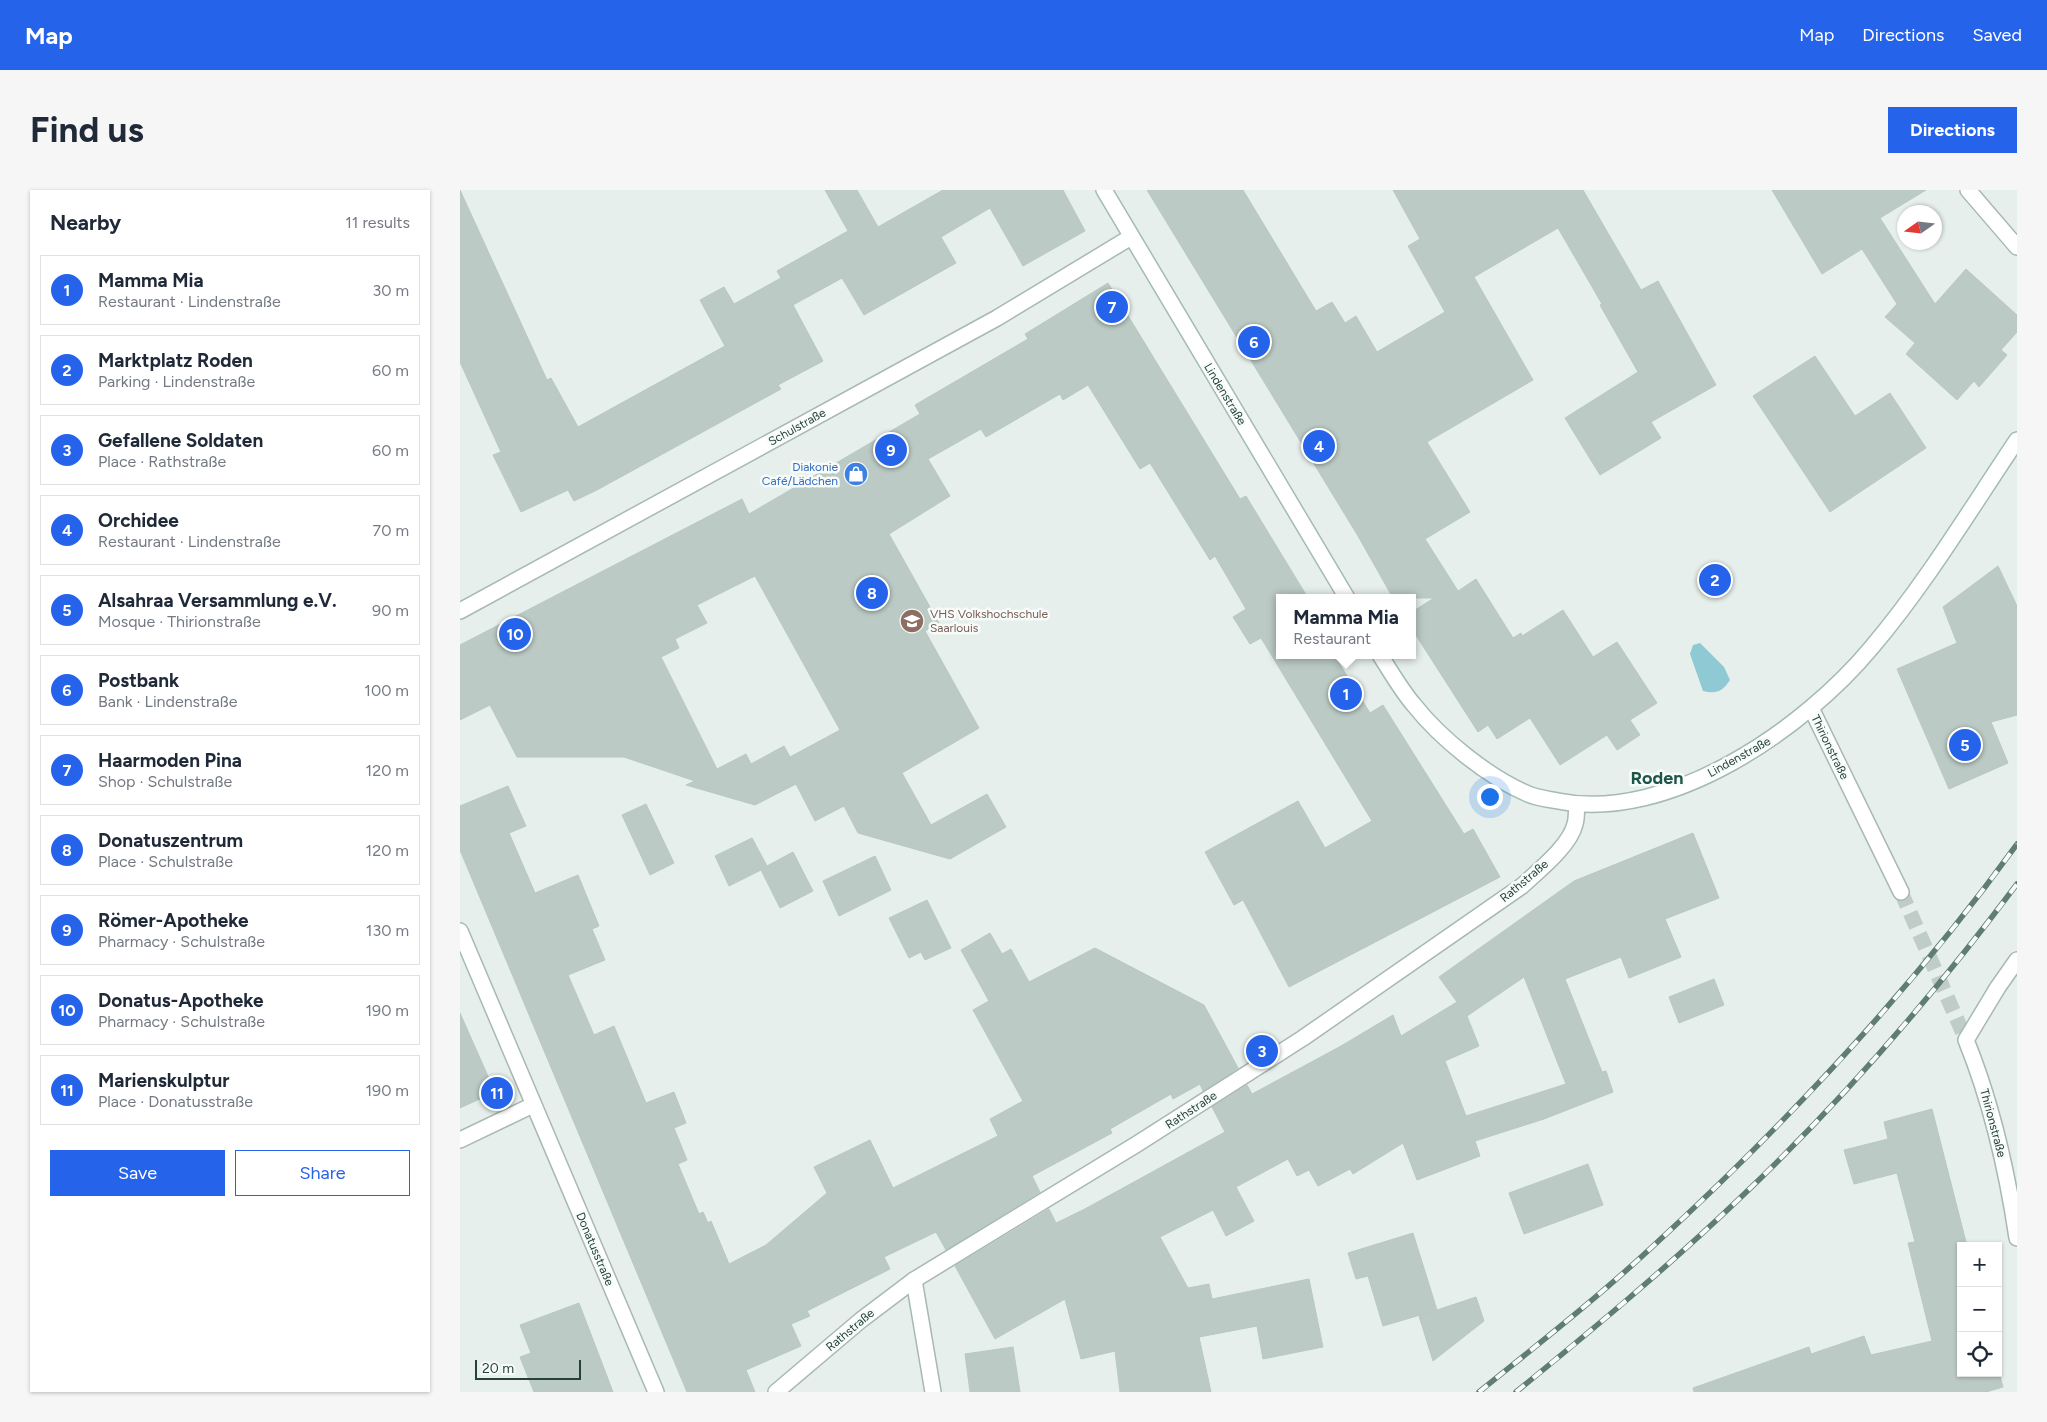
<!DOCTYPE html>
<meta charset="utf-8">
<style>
body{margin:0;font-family:Figtree,sans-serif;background:#f6f6f7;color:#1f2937}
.controls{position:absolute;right:15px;bottom:15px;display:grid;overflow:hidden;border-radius:0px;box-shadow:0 1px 4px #0004}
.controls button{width:45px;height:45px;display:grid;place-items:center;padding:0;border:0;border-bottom:1px solid #e0e1e3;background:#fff;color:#1f2937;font:25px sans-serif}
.compass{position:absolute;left:1437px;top:15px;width:45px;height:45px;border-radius:50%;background:#fff;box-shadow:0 1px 4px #0004;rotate:256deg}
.scale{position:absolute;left:15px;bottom:12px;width:106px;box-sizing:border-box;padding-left:5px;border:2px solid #24423a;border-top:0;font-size:14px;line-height:18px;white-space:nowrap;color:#24423a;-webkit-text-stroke:4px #f7fbf9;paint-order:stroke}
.you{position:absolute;left:1029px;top:606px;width:18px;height:18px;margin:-12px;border:4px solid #fff;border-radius:50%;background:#1a73e8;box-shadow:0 0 0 8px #1a73e833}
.badge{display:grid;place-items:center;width:32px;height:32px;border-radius:50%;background:#2563eb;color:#fff;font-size:16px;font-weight:700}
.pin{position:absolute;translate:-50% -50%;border:2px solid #fff;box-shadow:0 1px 5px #0006}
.popup{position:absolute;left:816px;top:404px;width:140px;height:65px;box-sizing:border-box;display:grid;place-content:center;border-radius:0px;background:#fff;filter:drop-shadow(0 1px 4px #0005);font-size:16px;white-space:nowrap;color:#747a83}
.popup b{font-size:19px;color:#1f2937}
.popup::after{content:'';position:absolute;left:50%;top:100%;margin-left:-10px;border:10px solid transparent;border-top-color:#fff}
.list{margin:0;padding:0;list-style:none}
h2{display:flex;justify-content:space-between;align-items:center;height:65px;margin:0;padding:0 20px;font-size:21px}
h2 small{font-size:16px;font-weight:400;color:#747a83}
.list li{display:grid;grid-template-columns:32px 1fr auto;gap:15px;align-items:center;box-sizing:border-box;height:70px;margin:0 10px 10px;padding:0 10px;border:1px solid #e0e1e3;border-radius:0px}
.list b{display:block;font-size:19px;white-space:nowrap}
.list p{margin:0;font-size:16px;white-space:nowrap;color:#747a83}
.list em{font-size:16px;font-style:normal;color:#747a83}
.actions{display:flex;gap:10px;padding:15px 20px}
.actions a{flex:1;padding:11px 0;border:1px solid #2563eb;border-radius:0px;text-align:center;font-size:18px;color:#2563eb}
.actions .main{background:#2563eb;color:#fff}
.icon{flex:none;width:28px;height:28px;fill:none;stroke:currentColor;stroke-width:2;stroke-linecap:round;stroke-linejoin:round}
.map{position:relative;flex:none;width:1557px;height:1202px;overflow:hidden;border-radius:0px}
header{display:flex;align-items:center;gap:30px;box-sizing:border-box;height:70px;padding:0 25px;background:#2563eb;color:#fff}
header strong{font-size:24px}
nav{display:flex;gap:28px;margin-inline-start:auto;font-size:18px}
.intro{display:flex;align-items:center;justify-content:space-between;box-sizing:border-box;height:120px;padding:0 30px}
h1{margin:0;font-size:35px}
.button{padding:12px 22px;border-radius:0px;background:#2563eb;color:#fff;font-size:18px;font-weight:700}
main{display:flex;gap:30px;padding:0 30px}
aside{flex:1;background:#fff;border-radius:0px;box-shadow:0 1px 4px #0004}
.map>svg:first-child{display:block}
</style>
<header>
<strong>Map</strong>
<nav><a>Map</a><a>Directions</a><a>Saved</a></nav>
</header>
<div class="intro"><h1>Find us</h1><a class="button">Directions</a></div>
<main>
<aside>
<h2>Nearby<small>11 results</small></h2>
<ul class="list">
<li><span class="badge">1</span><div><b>Mamma Mia</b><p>Restaurant · Lindenstraße</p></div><em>30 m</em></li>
<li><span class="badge">2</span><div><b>Marktplatz Roden</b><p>Parking · Lindenstraße</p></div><em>60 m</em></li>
<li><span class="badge">3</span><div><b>Gefallene Soldaten</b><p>Place · Rathstraße</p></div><em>60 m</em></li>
<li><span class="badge">4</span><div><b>Orchidee</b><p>Restaurant · Lindenstraße</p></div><em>70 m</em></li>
<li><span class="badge">5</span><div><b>Alsahraa Versammlung e.V.</b><p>Mosque · Thirionstraße</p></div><em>90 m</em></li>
<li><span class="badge">6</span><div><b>Postbank</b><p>Bank · Lindenstraße</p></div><em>100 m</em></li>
<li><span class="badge">7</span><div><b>Haarmoden Pina</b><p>Shop · Schulstraße</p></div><em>120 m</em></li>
<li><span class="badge">8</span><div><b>Donatuszentrum</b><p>Place · Schulstraße</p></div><em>120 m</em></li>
<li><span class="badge">9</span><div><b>Römer-Apotheke</b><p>Pharmacy · Schulstraße</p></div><em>130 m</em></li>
<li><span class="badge">10</span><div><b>Donatus-Apotheke</b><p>Pharmacy · Schulstraße</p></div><em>190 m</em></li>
<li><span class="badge">11</span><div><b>Marienskulptur</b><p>Place · Donatusstraße</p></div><em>190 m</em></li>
</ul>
<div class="actions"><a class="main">Save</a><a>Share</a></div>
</aside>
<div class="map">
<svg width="1557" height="1202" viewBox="0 0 1557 1202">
<rect width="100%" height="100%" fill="#e6efeb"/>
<path fill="#8ec9d4" d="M1240,453l24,24 6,13c-8,12 -14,14 -27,11l-13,-37 3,-9z"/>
<g fill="#bbcac4" stroke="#b8c9c2" fill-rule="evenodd">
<path d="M0,0l87,190 4,-2 27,49 147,-81 -25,-46 24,-13 10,17 47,-26 -4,-7 71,-40 -23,-41h32l21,37 65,-37h120l22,41 -62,35 -33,-58 -49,29 15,26 -92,52 -22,-37 -49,27 30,56 -45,24 3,4 -184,101 -23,11 -6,-11 -47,22 -28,-57 8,-3 -41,-90z"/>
<path d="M687,0h96l73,121 16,-9 13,21 11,-7 21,36 68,-40 -37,-66 12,-7 -27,-49h190l58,100 17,-9 58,104 -65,37 10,16 -61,37 -35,-57 73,-46 -38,-67 2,-1 -44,-76 -84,49 59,103 -106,62 43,70 -45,27 33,52 18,-12 37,59 8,-5 1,3 41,-26 30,47 24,-15 40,61 -27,17 10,15 -23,15 -10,-15 -47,30 -30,-47 -33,21 -9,-14 -10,7 -66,-103v-17l22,-14h-41l-35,-62z"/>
<path d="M1312,0h154l-46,28 55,86 31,-35 51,46v17l-16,18 6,5 -28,32 -5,-6 -17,19 -51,-46 9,-11 -30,-26 12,-13 -35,-55 -40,25z"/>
<path d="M648,93l132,216 6,-3 62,102h-28v57h54l36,58 13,-8 81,129 9,-5 27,48 -211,110 -46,-87 -9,5 -29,-53 93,-51 27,47 47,-27 -111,-183 -11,6 -17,-27 13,-8 -31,-53 -5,4 -60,-97 -10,6 -52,-84 -25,15 -3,-6 -74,43 -5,-8 -53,30 22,37 -61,38 50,89 -14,8 54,97 -77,45 29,52 56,-31 19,33 -56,32 -92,-26 -14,-27 -29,15 -19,-37 -41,21 -69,-20 9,-4 -71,-24h-107l-27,-52 -30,15v-75l282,-146 7,15 171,-100 -5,-9 113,-66 -3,-5zM295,386l85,154 -50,27 -6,-11 -33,18 -5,-10 -29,15 -56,-112 18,-9 -4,-9 32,-16 -10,-18z"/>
<path d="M1355,166l40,60 35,-23 36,55 -96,64 -77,-116z"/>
<path d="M1538,376l19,40v109l-26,7 17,41 -59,26 -52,-120 60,-26 -14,-36z"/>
<path d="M48,596l18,40 -17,7 26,60 43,-18 21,51 -7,3 13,31 -37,15 26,60 20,-9 32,77 28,-11 12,31 -12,5 13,32 -9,4 21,50 4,-2 5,11 3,-2 18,43 37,-19 61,-52 -13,-26 56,-27 23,48 105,-52 -8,-17 33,-18 -50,-91 16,-9 -28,-51 29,-17 12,21 9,-5 18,33 66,-34 109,57 34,63 -35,23 -3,-7 -27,15 -2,-5 -61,35 2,4 -80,43 8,16 -94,58 -10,-18 -52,25 6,12 -83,42 3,5 -19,8 10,22 -55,24 9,22h-68l-227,-542v-44z"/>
<path d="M186,614l28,59 -24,12 -28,-60z"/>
<path d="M1233,643l26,65 -54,21 16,38 -52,21 -8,-21 -56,22 37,93 4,-1 7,21 -69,27 -69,22 5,15 -63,24 -14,-37 -50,31 -3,-5 -32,17 -9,-16 -12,6 -9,-17 -52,28 18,34 -28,15 -13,-26 -53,27 28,51 21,-4 3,15 97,-20 14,68 -60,12 -6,-33 -58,11 12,55h-91l-5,-41 -34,8 -16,-60 -70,40 -40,-73 94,-57 7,14 27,-13 142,-78 -13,-25 35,-22 5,9 89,-48 52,-31 8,21 56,-34 -18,-25 135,-96zM1064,787l42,107 -100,32 -21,-55 34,-15 -12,-30z"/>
<path d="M292,648l15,28 26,-14 20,39 -33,17 -19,-38 -32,16 -14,-30z"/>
<path d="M415,666l16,34 -52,26 -16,-35z"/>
<path d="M467,710l24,48 -26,12 -4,-8 -12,6 -20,-40z"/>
<path d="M1254,789l10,26 -45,18 -10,-26z"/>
<path d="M0,823l35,79 -35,16z"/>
<path d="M1472,919l35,137h-6v127h37v-5l5,19 -17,5h-292l-1,-4 116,-41 2,7 53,-18 7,19 61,-14 -24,-98 7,-1 -18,-69 -43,11 -10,-34 44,-11 -4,-17z"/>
<path d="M1128,974l15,41 -79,29 -15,-41z"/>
<path d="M953,1043l24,77 -54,16 -15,-50 -12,3 -8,-26z"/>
<path d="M1016,1107l8,24 -51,40 -14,-45z"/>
<path d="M119,1113l34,89h-79l-14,-35 11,-4 -11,-28z"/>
<path d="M553,1157l7,45h-50l-5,-38z"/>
</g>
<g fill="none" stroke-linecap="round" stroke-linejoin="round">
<path stroke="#bfccc8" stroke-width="15" stroke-dasharray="15 8" stroke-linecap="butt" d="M1441,702l65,148"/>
<g stroke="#a8b8b2" stroke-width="18">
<g id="street">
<path d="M1508,0l49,57"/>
<path d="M0,421l537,-293 134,-81"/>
<path d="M1352,520l89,182"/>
<path d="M0,741l196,461"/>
<path d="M1557,770l-19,27 -32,53c26,64 41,130 51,198"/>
<path d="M0,950l73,-35"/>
<path d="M454,1090l19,112"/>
<path d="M316,1202l85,-72 53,-40 223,-136 166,-106 219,-152c16,-15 48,-40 53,-62 2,-6 1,-13 2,-20"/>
</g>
</g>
<g stroke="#a4bbb3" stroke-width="18">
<g id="secondary">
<path d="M644,0l243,408"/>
<path d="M920,465c11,17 21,35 34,50 27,34 74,72 114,89 9,4 20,5 30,7 111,22 246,-72 314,-154 54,-64 98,-137 145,-207"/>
</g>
</g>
<use href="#street" stroke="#fff" stroke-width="15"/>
<use href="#secondary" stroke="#fff" stroke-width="15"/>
<g stroke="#5f7d75" stroke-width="5.5">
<g id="rail">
<path d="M1019,1202c58,-47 117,-93 172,-144 134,-123 259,-256 366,-404"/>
<path d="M1056,1202c76,-62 152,-125 223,-193 100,-95 195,-204 278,-315"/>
</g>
</g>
<use href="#rail" stroke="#f7fbf9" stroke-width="4" stroke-dasharray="11" stroke-linecap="butt"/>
</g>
<defs>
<g id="shop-disc" transform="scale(1.25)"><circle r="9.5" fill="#3f7fe0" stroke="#f7fbf9"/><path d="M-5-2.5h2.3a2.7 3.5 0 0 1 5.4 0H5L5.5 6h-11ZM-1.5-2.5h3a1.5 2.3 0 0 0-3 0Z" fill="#fff"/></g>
<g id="university-disc" transform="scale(1.25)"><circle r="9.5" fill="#8d6e63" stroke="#f7fbf9"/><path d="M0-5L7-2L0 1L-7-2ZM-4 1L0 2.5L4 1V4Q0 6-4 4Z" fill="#fff"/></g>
</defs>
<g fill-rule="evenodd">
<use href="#shop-disc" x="396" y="284"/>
<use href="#university-disc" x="452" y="431"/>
</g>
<g text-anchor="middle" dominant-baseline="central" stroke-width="5" stroke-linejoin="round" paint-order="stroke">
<g font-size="12" fill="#24423a" stroke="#f7fbf9">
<text transform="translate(765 204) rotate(59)">Lindenstraße</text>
<text transform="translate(337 237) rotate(-29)">Schulstraße</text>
<text transform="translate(1370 557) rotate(64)">Thirionstraße</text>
<text transform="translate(1279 567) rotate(-29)">Lindenstraße</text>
<text transform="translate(1064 691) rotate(-40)">Rathstraße</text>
<text transform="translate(731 920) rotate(-33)">Rathstraße</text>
<text transform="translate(1533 933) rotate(75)">Thirionstraße</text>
<text transform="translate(135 1059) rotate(67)">Donatusstraße</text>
<text transform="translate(390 1140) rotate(-40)">Rathstraße</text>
</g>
<g font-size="12" fill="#366cbe" stroke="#f7fbf9" text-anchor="end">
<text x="378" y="277">Diakonie<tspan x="378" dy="14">Café/Lädchen</tspan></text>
</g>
<g font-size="12" fill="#785e54" stroke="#f7fbf9" text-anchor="start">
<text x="470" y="424">VHS Volkshochschule<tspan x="470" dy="14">Saarlouis</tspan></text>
</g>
<g font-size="18" font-weight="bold" fill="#1f5548" stroke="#f7fbf9">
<text x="1197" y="588">Roden</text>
</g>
</g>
</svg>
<div class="controls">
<button>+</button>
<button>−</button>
<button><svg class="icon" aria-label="locate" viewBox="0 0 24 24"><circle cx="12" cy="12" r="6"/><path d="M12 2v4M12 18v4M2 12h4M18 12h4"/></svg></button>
</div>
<svg class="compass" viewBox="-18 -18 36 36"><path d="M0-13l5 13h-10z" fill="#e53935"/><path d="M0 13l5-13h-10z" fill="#747a83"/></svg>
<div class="scale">20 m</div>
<div class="you"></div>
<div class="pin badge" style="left:886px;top:504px">1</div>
<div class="popup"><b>Mamma Mia</b>Restaurant</div>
<div class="pin badge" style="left:1255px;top:390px">2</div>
<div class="pin badge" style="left:802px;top:861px">3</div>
<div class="pin badge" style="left:859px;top:256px">4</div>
<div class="pin badge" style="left:1505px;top:555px">5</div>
<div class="pin badge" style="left:794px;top:152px">6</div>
<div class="pin badge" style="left:652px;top:117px">7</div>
<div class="pin badge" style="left:412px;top:403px">8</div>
<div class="pin badge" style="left:431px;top:260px">9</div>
<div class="pin badge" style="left:55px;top:444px">10</div>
<div class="pin badge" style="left:37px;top:903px">11</div>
</div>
</main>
